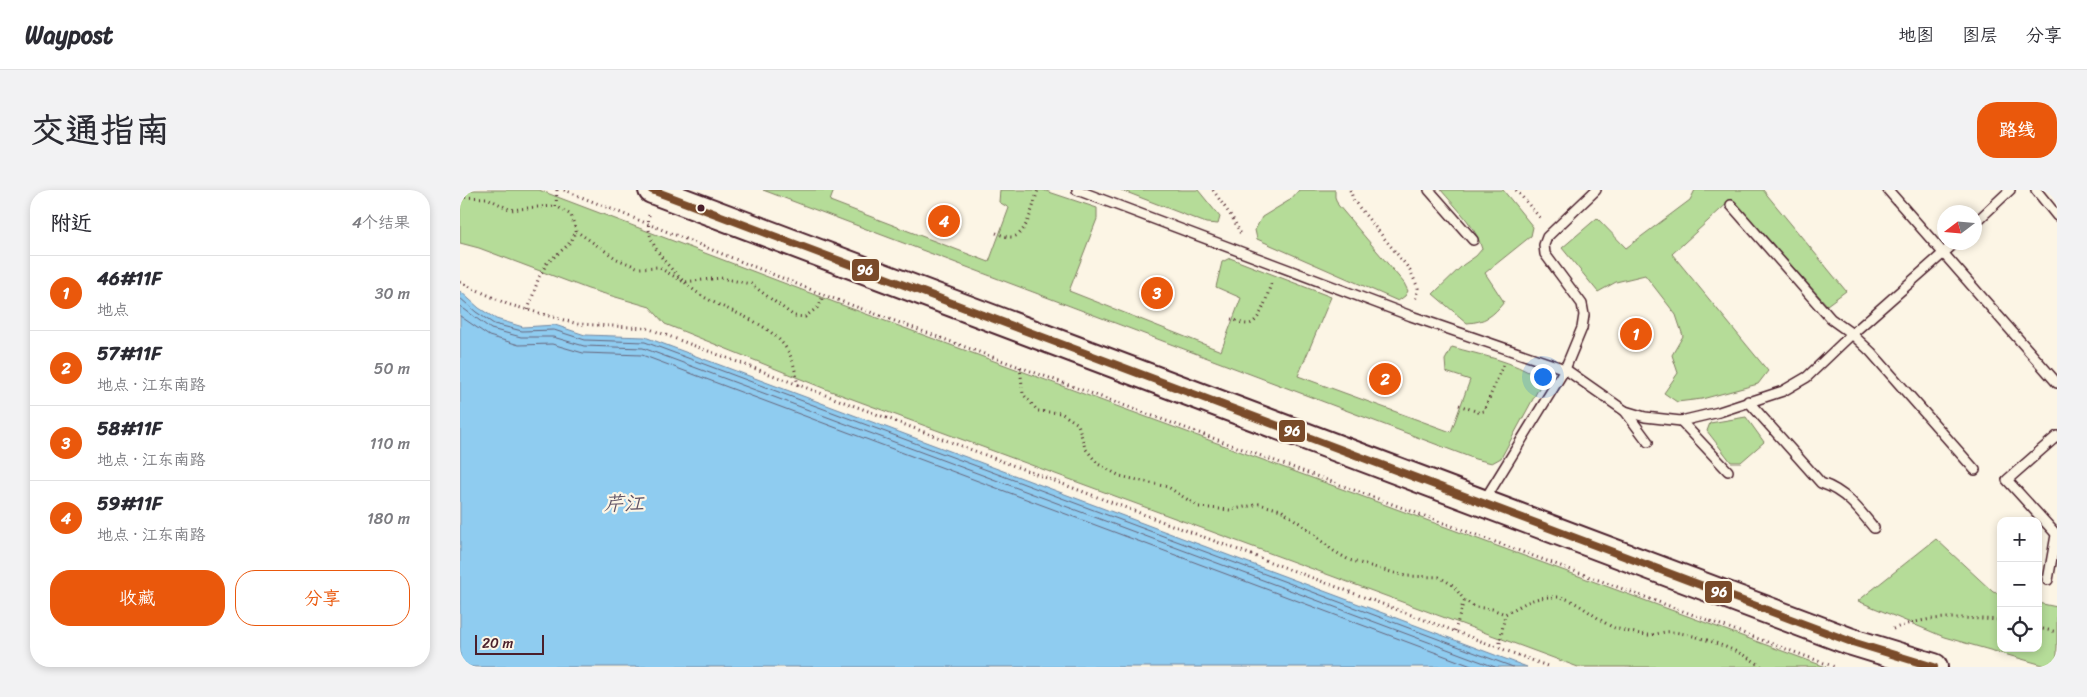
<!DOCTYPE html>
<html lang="zh">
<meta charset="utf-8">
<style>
body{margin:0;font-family:Sriracha,"LXGW WenKai TC",sans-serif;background:#f2f2f3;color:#2b2b33}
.controls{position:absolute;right:15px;bottom:15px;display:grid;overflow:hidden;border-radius:10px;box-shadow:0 2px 8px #0003}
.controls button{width:45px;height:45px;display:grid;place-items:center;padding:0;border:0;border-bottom:1px solid #e1e1e2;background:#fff;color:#2b2b33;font:25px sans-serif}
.compass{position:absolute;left:1477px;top:15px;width:45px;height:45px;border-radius:50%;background:#fff;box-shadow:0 2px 8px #0003;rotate:254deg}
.scale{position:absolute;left:15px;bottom:12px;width:69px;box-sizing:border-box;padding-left:5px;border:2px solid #4a1f2b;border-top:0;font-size:14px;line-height:18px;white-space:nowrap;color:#4a1f2b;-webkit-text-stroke:4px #fcf5e5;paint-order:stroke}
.you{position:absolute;left:1082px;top:186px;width:18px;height:18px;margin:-12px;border:4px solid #fff;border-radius:50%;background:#1a73e8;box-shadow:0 0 0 8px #1a73e833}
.badge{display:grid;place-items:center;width:32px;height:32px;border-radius:50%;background:#ea580c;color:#fff;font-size:16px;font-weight:700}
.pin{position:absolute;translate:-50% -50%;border:2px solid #fff;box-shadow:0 1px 5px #0006}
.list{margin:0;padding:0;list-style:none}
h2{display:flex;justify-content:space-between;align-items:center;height:65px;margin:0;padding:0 20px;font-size:21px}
h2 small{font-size:16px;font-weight:400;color:#7c7c81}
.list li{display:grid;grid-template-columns:32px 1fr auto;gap:15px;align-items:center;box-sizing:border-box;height:75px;padding:0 20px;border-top:1px solid #e1e1e2}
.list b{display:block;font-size:19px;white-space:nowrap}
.list p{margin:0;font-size:16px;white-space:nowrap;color:#7c7c81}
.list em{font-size:16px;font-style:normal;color:#7c7c81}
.actions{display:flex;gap:10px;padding:15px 20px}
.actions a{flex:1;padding:11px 0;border:1px solid #ea580c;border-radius:20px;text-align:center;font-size:18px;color:#ea580c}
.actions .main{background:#ea580c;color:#fff}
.icon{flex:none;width:28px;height:28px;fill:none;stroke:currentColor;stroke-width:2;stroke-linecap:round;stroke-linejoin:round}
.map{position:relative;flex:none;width:1597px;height:477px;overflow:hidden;border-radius:20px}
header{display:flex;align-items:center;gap:30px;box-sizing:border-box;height:70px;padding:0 25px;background:#fff;border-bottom:1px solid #e1e1e2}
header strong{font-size:24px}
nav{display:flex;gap:28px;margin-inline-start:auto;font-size:18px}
.intro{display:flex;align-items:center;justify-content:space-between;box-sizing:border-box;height:120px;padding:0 30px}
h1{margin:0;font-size:35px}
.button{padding:12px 22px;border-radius:20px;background:#ea580c;color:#fff;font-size:18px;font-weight:700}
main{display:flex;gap:30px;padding:0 30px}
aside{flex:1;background:#fff;border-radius:20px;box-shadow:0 2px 8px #0003}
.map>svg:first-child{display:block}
</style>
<header>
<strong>Waypost</strong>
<nav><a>地图</a><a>图层</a><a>分享</a></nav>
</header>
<div class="intro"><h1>交通指南</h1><a class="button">路线</a></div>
<main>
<aside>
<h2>附近<small>4个结果</small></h2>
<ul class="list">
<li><span class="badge">1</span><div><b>46#11F</b><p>地点</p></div><em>30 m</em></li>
<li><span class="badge">2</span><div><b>57#11F</b><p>地点 · 江东南路</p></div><em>50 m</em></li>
<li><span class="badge">3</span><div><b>58#11F</b><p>地点 · 江东南路</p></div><em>110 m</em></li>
<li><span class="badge">4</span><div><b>59#11F</b><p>地点 · 江东南路</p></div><em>180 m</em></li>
</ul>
<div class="actions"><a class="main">收藏</a><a>分享</a></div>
</aside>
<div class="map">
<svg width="1597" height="477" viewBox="0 0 1597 477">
<rect width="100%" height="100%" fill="#fcf5e5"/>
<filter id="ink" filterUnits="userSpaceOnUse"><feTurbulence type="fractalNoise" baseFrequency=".02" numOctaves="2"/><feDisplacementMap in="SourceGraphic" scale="10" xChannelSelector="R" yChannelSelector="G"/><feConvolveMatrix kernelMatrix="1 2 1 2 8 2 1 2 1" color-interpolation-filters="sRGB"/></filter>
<g filter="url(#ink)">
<g fill="#b5dc98" stroke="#807e62">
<path d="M0,0h79l300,114 987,363h-248l-750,-277 -163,-66 -15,-17 -62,-18 -109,-41 -19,-5z"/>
<path d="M303,0h71l-4,11 159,61 20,-54 -10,-6 1,-12h43l54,18v11l-28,72 152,60 20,-53 -25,-11 6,-25 8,-4 101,39 -33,79 153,56 19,-52 -24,-8 -1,-12 7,-13c28,8 62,14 86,31l1,10 -38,70 -9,5 -17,-4z"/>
<path d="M661,0h77l22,27 -2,7 -12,-1z"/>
<path d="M839,0h36v7l3,8 66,78 4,8 -3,5 -7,5 -141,-62 -2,-9 7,-13 28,-17z"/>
<path d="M981,0h62l30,37 -2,9 -46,37 19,29c-11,14 -19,20 -37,21l-34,-29 30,-29 13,-9 6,-7c-6,-23 -26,-41 -41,-59z"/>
<path d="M1235,0h68l83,101 -19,14 -95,-106 -60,55 96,117 -10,13 -56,15 -25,3 -13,-9 14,-20 -6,-18 11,-19 -7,-21 -31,-40 -29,7 -18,10 -36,-44 35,-30 29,30 64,-48z"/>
<path d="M1286,227l18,25 -23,20h-10l-24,-31 3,-8z"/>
<path d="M1476,349l57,53 8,2v54h37v-45l19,4v60h-7l-106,-30 -86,-36z"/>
</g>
<path fill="#8fccf0" stroke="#7387a1" d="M0,101l19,17 17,11 27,8 32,-2 30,10 60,2 882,330h-1067z"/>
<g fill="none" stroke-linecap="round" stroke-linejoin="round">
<g stroke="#66647a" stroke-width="1">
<path d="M0,108l16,14 18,12 28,7 32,-1 31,10 60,2 868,325"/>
<path d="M0,116l31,23 30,8h32l31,9 59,2 852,319"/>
<path d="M0,126l29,20 30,9 33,-1 31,9 59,2 832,312"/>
</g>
<g stroke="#4a1f2b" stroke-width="12">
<g id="lane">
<path d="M617,0l334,126 154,53 60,42 20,6 36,4 38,-9 64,-21 24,-14 45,-43 104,-92"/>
<path d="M969,0l44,50"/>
<path d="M1428,0l169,193"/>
<path d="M1576,0l21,26"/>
<path d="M1271,15l100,114 21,15 19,18 104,118"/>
<path d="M1514,34l36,-34"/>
<path d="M1288,211l73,82c24,8 38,26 53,45"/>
<path d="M1165,221l23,31"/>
<path d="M1221,231l47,50"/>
<path d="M1597,246l-50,44 50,55"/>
<path d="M1024,311l81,-132 17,-41 2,-13 -2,-11 -37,-50 -1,-9 3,-8 49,-47"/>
<path d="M1588,390l8,-45"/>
</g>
</g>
<g stroke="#4a1f2b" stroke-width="30">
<path id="secondary" d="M192,0l1197,451 85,26"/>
</g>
<g stroke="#4a1f2b" stroke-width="3" stroke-dasharray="1 4" stroke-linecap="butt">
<path d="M97,0l-1,16 15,9 5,16 41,28 22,9 19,-1 26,15 37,-4 30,6 43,32 11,1 12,-9 7,-13"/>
<path d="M104,0l260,105 1011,372"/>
<path d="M753,0l20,29 9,17"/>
<path d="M890,0l4,11 56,69 8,18 -3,13"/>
<path d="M1056,0l26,30"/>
<path d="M0,7l27,1 24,12 25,-3 20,-1"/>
<path d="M189,25c-3,19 6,35 18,49 11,12 22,24 37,33 25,15 59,23 78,46 11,12 13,27 16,43"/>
<path d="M536,43c5,2 10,4 16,4 15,-1 22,-35 26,-47"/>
<path d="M0,92l47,22 71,20 69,4 903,339"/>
<path d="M68,120l11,-33 8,-14 21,-18 8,-14"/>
<path d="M771,129c5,1 11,5 16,5 14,1 21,-32 25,-44"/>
<path d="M560,177l3,27 15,17 23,2 17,11 7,24 13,16 22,12 48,11 31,20 31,3 29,-6 22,6 27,19 24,21 17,10 56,16 34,1 14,8 11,15 11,7 17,2 13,5c21,-11 28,-18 53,-17 18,1 41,25 57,31 9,3 24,6 33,7 8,0 16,-4 23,-3 23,1 74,20 91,35"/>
<path d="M999,215l19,7 6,-1 19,-46"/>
<path d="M1578,438l19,4"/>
<path d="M1433,439c37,-15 69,-11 108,-9"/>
<path d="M995,441l9,-31"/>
<path d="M1039,458l6,-34"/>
</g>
<use href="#lane" stroke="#fcf5e5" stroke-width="9"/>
<use href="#secondary" stroke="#fcf5e5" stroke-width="26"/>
<g stroke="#fcf5e5" stroke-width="11">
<path id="bus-1" d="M192,0l1197,451 85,26"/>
</g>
<use href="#bus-1" stroke="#7a4b2a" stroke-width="8"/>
</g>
</g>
<circle fill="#4a1f2b" stroke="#fcf5e5" stroke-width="2" cx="241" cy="18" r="4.5"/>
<g text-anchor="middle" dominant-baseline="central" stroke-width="4.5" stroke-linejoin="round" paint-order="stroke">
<g font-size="20" font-style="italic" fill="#5f5366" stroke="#fcf5e5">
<text x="164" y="313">芹江</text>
</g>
</g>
<g stroke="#fcf5e5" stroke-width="2">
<rect x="391" y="68" width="29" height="24" rx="5" fill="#7a4b2a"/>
<rect x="818" y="229" width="28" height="24" rx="5" fill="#7a4b2a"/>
<rect x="1244" y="390" width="29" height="24" rx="5" fill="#7a4b2a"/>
</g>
<g font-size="14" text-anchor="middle" font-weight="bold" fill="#fff">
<text x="405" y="85">96</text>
<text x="832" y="246">96</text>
<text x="1259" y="407">96</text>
</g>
</svg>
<div class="controls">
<button>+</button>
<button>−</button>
<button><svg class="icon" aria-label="locate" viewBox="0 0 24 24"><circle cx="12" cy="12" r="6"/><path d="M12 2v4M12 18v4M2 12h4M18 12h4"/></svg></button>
</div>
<svg class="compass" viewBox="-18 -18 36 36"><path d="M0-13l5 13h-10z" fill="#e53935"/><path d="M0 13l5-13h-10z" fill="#7c7c81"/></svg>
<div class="scale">20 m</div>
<div class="you"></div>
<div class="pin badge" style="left:1176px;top:144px">1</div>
<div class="pin badge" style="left:925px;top:189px">2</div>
<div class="pin badge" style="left:697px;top:103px">3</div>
<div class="pin badge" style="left:484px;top:31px">4</div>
</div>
</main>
